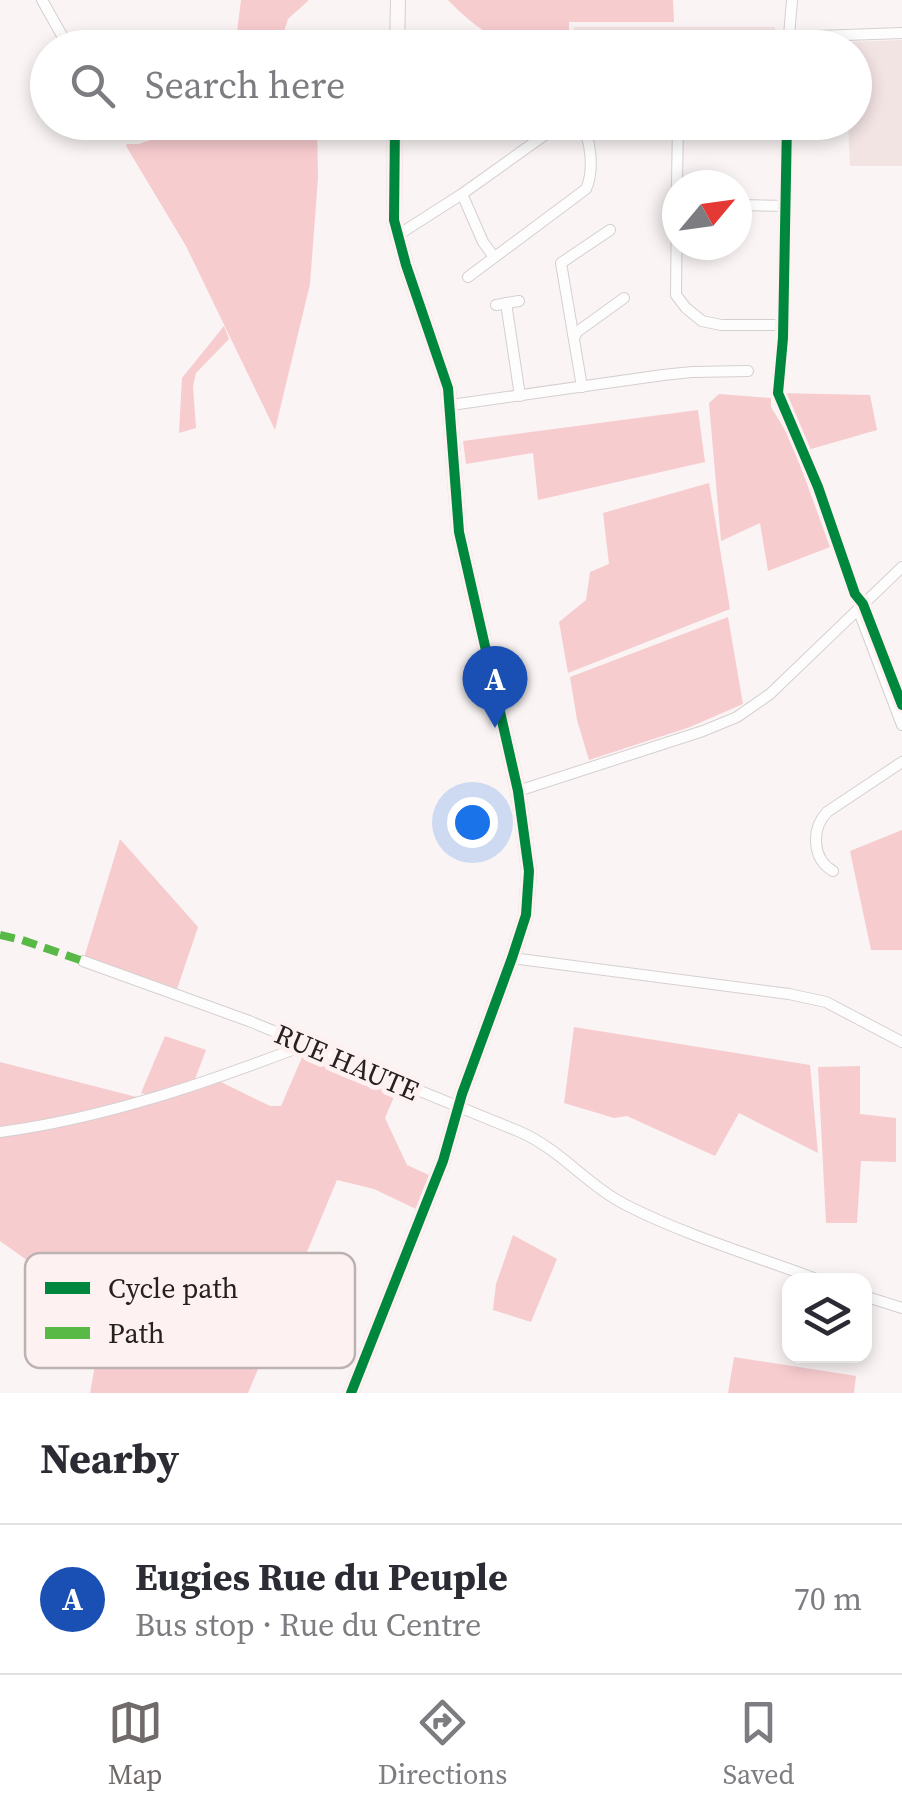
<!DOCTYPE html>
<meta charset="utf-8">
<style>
body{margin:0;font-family:"Source Serif 4",serif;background:#f7f7f7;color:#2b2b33}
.controls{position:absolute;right:30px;bottom:30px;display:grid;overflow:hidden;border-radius:20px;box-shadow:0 5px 15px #0003}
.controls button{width:90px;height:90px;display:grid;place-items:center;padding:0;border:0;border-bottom:2px solid #e1e1e2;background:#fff;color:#2b2b33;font:50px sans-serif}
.compass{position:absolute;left:662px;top:170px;width:90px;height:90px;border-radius:50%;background:#fff;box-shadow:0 5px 15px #0003;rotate:61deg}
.you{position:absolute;left:472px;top:822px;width:35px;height:35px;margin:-25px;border:8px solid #fff;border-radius:50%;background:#1a73e8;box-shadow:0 0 0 15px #1a73e833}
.badge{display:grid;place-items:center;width:65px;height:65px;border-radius:50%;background:#716a6a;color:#fff;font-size:32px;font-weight:700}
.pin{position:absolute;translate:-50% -82px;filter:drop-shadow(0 2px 5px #0008)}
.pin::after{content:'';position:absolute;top:52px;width:35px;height:30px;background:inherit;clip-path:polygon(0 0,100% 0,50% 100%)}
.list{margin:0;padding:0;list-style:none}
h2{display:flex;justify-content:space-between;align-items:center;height:130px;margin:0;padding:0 40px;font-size:42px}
h2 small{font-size:32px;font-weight:400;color:#7c7c81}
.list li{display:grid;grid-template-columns:65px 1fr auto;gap:30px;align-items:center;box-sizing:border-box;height:150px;padding:0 40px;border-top:2px solid #e1e1e2}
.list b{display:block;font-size:38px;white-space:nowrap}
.list p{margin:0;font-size:32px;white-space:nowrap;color:#7c7c81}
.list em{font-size:32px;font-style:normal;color:#7c7c81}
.icon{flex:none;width:55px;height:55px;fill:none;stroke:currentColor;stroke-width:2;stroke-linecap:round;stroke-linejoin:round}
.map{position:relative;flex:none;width:902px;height:1393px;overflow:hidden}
.search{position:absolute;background:#fff;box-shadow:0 5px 15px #0003;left:30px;right:30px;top:30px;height:110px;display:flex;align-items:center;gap:25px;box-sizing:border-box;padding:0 35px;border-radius:55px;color:#7c7c81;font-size:38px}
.sheet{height:280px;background:#fff}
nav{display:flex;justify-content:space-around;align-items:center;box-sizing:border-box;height:140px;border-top:2px solid #e1e1e2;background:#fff;font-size:28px;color:#7c7c81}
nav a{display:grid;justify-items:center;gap:5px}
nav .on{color:#716a6a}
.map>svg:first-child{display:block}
</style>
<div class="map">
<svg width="902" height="1393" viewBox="0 0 902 1393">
<rect width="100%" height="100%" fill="#faf4f4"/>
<g fill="#f3e4e4">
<path d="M574,27h201l1,20h-203z"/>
<path d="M311,36l47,5v6h-50z"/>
<path d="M902,40v126h-52l-2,-43 6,-1v-74l-59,-1v-3z"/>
</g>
<g fill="#f7cccf">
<path d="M241,0h68l-21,19 -9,28h-44z"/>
<path d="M448,0h225l1,22h-105v25c-57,1 -79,-4 -121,-47z"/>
<path d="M227,123h90l1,55 -8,106 -35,146 -89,-184 -60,-100 1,-2h12l14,-5v-5h69z"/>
<path d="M224,326l5,13 -33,34 -3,13 3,42 -17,5 3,-55z"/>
<path d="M778,393l92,2 7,35 -73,21z"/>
<path d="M719,394l52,4v9l20,33 39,107 -62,24 -8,-48 -39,18 -12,-138z"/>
<path d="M698,410l7,52 -167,38 -5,-47 -67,11 -3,-23z"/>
<path d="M709,483l21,126 -162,64 -9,-51 27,-22 4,-28 19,-8 -6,-51z"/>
<path d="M728,617l15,87 -53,23 -101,33 -12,-40 -7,-43z"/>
<path d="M902,830v120h-31l-21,-99z"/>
<path d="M120,839l78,88 -22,65 -92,-34z"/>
<path d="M574,1027l236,38 8,88 -79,-40 -24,43 -88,-40 -13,2 -50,-15z"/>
<path d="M165,1036l41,14 -14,37 27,-6 51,25h11l22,-51h4l87,35 2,2 -11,26 22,47 24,11 -13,34 -44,-21 -37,-9 -89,213h-158l14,-78 -104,-74v-179l152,39 4,-4 -15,-4z"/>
<path d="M860,1066v48l36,4v44l-35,-1 -4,62h-31l-8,-156z"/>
<path d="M513,1235l44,24 -26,63 -38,-12 3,-26z"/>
<path d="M734,1357l122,19 -2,17h-126z"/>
</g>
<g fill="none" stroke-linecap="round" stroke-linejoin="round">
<g stroke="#d6cfd0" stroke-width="12">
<g id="street">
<path d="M42,0l27,48"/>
<path d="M788,37l114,-4"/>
<path d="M788,48l4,-48"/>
<path d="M111,122l5,9"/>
<path d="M677,185l1,-63"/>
<path d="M462,194l21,48 11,15"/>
<path d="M677,204l-1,91 10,13 16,13 19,4h62"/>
<path d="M737,205l49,1"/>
<path d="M398,235l64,-41 101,-72"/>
<path d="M468,277l118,-88c8,-18 6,-51 -7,-67"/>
<path d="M506,303l14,93"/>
<path d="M496,305l23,-4"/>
<path d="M574,338l3,-6 47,-34"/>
<path d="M782,351l5,-229"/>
<path d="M582,387l-21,-124 49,-33"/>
<path d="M451,405l212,-30 29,-3 56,-1"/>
<path d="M858,609l44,116"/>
<path d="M518,791l185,-60 34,-14 33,-23 132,-127"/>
<path d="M833,871c-21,-12 -22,-42 -6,-59l75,-50"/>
<path d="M512,958l277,36 37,8 76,40"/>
<path d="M83,961l166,60 269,110c41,17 69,54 108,74 61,31 129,51 193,75"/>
<path d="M0,1132c105,-14 206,-49 305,-87"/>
<path d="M864,1296l38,12"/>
</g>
</g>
<g stroke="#d6cfd0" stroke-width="16">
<g id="secondary">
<path d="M397,48l1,-48"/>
<path d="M351,1393l92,-232 19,-67 50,-136 14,-43 3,-44 -11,-80 -59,-259 -11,-144 -42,-123 -12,-45 1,-98"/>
</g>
</g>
<use href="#street" stroke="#fefdfd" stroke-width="10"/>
<use href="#secondary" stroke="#fdf9f9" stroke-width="14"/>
<path stroke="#58b947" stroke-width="8" stroke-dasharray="15 8" stroke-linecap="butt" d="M0,935l22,5 61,21"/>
<g stroke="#fdf1f1" stroke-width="16">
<g id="cycleway">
<path d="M787,122l-4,216 -5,55 40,94 37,107 8,10 39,101"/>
<path d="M351,1393l92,-232 19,-67 50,-136 14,-43 3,-44 -11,-80 -59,-259 -11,-144 -42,-123 -12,-45 1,-98"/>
</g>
</g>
<use href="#cycleway" stroke="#00873e" stroke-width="10"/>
</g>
<g text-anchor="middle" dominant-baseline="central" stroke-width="10" stroke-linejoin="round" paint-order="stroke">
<g font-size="28" fill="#272020" stroke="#fdf1f1">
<text transform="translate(347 1062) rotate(23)">RUE HAUTE</text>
</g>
</g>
<rect x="25" y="1253" width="330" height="115" rx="15" fill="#fdf1f1" stroke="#bdb2b2" stroke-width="2.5"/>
<rect x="45" y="1282" width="45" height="12" fill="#00873e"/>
<rect x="45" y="1327" width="45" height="12" fill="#58b947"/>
<g font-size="28" fill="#272020">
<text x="108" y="1298">Cycle path</text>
<text x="108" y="1343">Path</text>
</g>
</svg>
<div class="controls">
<button><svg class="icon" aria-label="layers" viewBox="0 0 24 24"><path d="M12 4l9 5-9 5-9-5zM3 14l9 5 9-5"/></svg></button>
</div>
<svg class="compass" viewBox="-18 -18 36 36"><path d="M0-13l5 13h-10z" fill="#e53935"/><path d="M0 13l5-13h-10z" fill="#7c7c81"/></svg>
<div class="you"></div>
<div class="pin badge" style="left:495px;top:728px;background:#1a4fb4">A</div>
<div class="search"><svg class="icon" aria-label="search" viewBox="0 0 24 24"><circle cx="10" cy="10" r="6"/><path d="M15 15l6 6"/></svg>Search here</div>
</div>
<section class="sheet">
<h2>Nearby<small></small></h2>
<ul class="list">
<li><span class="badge" style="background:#1a4fb4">A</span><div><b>Eugies Rue du Peuple</b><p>Bus stop · Rue du Centre</p></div><em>70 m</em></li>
</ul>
</section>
<nav>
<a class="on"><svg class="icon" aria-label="map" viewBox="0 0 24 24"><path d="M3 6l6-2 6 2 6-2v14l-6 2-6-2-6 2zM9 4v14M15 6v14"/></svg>Map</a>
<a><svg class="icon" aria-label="directions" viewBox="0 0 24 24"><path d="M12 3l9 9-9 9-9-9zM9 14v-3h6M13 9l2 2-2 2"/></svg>Directions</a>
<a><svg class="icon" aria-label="saved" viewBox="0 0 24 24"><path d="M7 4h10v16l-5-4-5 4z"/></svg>Saved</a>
</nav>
